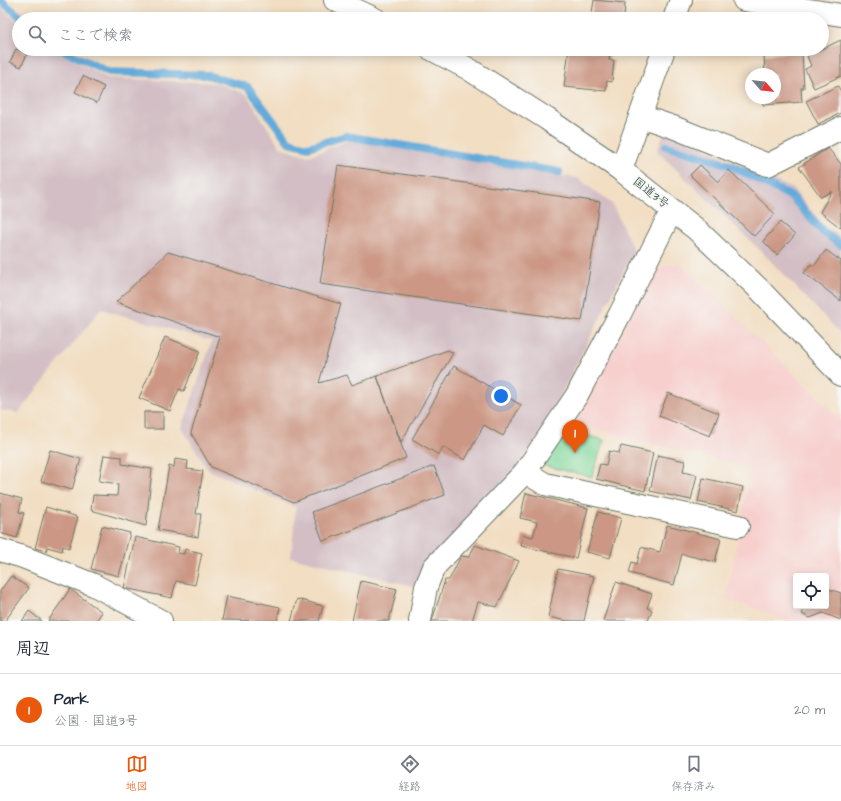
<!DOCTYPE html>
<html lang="ja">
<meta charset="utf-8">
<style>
body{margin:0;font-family:"Architects Daughter","Klee One",sans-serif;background:#f6f6f7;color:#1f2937}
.controls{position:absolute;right:12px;bottom:12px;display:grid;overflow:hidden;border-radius:4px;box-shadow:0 2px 10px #0003}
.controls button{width:36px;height:36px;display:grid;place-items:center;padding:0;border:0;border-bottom:1px solid #e0e1e3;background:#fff;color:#1f2937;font:20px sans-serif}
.compass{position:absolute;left:745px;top:68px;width:36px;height:36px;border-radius:50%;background:#fff;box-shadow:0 2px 10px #0003;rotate:118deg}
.you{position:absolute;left:501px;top:396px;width:14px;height:14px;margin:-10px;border:3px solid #fff;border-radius:50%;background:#1a73e8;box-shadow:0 0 0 6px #1a73e833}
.badge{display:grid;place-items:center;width:26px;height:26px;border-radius:50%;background:#ea580c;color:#fff;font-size:13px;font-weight:700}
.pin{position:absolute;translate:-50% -33px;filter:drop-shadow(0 1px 2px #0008)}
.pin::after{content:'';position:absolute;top:21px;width:14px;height:12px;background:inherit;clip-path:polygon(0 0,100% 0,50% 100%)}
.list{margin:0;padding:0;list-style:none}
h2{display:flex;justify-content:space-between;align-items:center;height:52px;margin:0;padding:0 16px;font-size:17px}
h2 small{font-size:13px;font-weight:400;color:#747a83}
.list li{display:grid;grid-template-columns:26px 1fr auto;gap:12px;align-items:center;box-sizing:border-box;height:72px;padding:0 16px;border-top:1px solid #e0e1e3}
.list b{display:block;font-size:15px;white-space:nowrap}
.list p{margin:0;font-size:13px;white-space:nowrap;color:#747a83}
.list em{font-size:13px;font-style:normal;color:#747a83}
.icon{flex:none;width:22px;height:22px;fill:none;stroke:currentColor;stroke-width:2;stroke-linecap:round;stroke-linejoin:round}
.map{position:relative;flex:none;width:841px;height:621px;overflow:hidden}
.search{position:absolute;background:#fff;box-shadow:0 2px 10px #0003;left:12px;right:12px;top:12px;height:44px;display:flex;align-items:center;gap:10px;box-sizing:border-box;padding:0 14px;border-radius:22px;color:#747a83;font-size:15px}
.sheet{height:124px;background:#fff}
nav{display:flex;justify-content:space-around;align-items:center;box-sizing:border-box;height:56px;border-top:1px solid #e0e1e3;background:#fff;font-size:11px;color:#747a83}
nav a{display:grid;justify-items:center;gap:2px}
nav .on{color:#ea580c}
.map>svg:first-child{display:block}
</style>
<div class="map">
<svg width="841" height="621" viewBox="0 0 841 621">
<rect width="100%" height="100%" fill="#f6f6f2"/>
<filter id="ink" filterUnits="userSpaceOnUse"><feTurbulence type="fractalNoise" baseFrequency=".025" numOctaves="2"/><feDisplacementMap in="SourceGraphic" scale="8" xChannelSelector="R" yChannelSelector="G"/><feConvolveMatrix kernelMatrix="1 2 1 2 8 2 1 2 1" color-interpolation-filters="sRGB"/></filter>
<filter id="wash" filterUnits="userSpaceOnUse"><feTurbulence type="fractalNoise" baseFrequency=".012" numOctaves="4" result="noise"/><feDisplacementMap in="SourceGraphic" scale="16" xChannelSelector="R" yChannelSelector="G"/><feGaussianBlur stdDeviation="0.9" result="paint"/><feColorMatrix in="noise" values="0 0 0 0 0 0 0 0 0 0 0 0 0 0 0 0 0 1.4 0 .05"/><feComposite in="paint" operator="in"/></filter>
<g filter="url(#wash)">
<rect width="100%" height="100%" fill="#f2dec2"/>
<path fill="#f7d0ce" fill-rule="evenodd" d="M680,262l161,158v201h-50l-65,-22 25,-131 -177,-44 81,-155zM796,576h30v30h-30z"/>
<g fill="#d2bec4">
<path d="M0,7l19,16v26h33l55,29 109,5 30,11 34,53 29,9 39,-15 229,37 35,26 22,47 -85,167 -21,35 -115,133 -122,-29 5,-50 -88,-37 -26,-42 30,-87 -111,-32 -83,104 -18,-3z"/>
<path d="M665,130l128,59 32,38 16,10v97l-75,-78 -109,-105z"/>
</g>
<path fill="#82d89b" stroke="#508a68" d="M567,430l37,10 -12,37 -51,-12z"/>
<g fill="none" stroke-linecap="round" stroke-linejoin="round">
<g stroke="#63aada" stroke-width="8">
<path d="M0,0l23,19"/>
<path d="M60,49l49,23 98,3 41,12 41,55 19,5 38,-11 213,36"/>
<path d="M666,146l64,19 62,32 31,35 18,13"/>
</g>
</g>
<g id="blocks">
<g fill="#cc9784">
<path d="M594,0l31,3 -1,16h-33z"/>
<path d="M841,40v36l-27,12 -9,-19 6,-3 -4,-10z"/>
<path d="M16,49l11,5 -6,13 -11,-5z"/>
<path d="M569,49l41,4 -1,7h5l-2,22 -5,-1 -1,10 -42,-4z"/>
<path d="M802,52l2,36h-3l1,14 -39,3 -1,-7h13v-24h-13l3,-1 -1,-18z"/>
<path d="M83,76l21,11 -7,16 -22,-11z"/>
<path d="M838,86l3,6v21l-23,11 -12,-23z"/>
<path d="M828,148l13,16v64l-21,-16 12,-21 -11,6 -22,-30z"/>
<path d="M338,165l262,37 -18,119 -262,-37z"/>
<path d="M700,165l18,17 11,-12 46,44 -21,22 -64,-61z"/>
<path d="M780,222l15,13 -18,20 -14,-14z"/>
<path d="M826,250l15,11v40l-37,-28 7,-9 3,2z"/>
<path d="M168,252l173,52 -22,79 28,-8 5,10 25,-9 29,82 -112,44 -83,-35 -20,-34 29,-96 -104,-35z"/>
<path d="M165,337l35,14 -16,40 -5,-2 -9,22 -31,-13z"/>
<path d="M448,350l5,3 -52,89 -24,-66z"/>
<path d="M454,366l67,39 -18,31 -19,-11 -19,35 -22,-13 -4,8 -27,-16z"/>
<path d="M668,393l51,20 -9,23 -51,-20z"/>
<rect x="144" y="412" width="19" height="17"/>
<path d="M621,446l32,7 -8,38 -49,-12 4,-15 6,1 3,-14 10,2z"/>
<path d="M50,450l31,9 -9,31 -31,-9z"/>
<path d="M104,455l18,2v7l30,5 -6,57 -55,-16 2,-15 24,1 1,-12 -19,-3z"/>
<path d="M658,455l27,6 -2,11 14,3 -6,25 -41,-9z"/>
<path d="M175,459l13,2 -1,8 16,2 -7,43h5l-3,23 -40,-7 11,-64 5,1z"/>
<path d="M434,466l11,29 -122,46 -11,-29z"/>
<path d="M703,478l40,9 -5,24 -40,-9z"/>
<path d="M0,493l22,6 -3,13 5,1 -7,25 -17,-5z"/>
<path d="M526,493l62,15 -12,50 -55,-12 2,-11 10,2 4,-15 -17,-4z"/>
<path d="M46,507l32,10 -9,31 -6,-2 -1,5 -15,-4 -1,4 -11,-3z"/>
<path d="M598,512l23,6 -11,40 -23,-6z"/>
<path d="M667,525l54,14 -6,23 -33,-8 -8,31 -45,-12 3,-11 5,2 4,-17 19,5z"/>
<path d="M102,526l28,7 -11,43 -28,-7z"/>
<path d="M135,537l44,10 -1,6 6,1 1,-5 17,4 -7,32 -19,-4 -4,17 -48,-10z"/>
<path d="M475,545l44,16 -22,46 -19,-5 -6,19h-40l13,-41h4l12,-24 8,1z"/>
<path d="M558,569l36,7 -10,45h-16l-20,-4z"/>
<path d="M11,576l18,12 -24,33h-5v-30z"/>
<path d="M361,581l36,8 -8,32h-37z"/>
<path d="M616,582l36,12 -5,14 5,2 -4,11h-45z"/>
<path d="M826,588l15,5v27l-18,-7 -13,5 -8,-4 4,-8h20z"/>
<path d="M70,589l32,23 -6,9h-48z"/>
<path d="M227,596l53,11 -3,14 -55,-1z"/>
<path d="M297,599l26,7 -4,15h-28z"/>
<path d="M29,611l13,10h-20z"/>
</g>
</g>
</g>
<g filter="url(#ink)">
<use href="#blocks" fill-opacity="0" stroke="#697566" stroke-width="1"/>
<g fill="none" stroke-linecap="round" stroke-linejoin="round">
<g stroke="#697566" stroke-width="24">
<g id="minor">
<path d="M744,0l97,15"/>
<path d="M674,19l7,-19"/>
<path d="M640,116l33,11 95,38 73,-37"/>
<path d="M621,170l43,-121"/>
<path d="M525,472l20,12 193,42"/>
<path d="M0,550l23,7 71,28 67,36"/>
<path d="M420,621l6,-34 8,-20 91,-95 52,-77 43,-81 52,-104"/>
</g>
</g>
<g stroke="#697566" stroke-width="24">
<g id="highway">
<path d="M335,0l40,19"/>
<path d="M431,49l36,19 80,51 74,51 75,59 63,60 82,86"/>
</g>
</g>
<use href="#minor" stroke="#fff" stroke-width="22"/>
<use href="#highway" stroke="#fff" stroke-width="22"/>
</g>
</g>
<g text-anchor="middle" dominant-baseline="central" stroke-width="3" stroke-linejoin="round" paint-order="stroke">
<g font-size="12" fill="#1f3d34" stroke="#f6f6f2">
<text transform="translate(651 193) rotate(38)">国道3号</text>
</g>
</g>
</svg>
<div class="controls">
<button><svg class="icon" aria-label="locate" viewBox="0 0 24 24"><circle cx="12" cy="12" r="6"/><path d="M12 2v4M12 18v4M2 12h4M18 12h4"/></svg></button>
</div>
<svg class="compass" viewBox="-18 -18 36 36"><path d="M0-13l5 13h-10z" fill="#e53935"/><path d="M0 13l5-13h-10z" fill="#747a83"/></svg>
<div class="you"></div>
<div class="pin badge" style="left:575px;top:453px">1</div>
<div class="search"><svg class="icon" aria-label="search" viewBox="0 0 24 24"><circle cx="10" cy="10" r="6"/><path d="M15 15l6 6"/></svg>ここで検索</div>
</div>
<section class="sheet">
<h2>周辺<small></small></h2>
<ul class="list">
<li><span class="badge">1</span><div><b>Park</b><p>公園 · 国道3号</p></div><em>20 m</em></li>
</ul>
</section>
<nav>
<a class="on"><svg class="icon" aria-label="map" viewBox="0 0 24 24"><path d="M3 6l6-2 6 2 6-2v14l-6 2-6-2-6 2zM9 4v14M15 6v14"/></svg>地図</a>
<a><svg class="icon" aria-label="directions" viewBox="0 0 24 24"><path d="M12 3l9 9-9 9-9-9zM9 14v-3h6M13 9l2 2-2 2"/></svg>経路</a>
<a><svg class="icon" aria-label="saved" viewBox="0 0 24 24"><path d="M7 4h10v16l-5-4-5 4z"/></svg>保存済み</a>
</nav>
